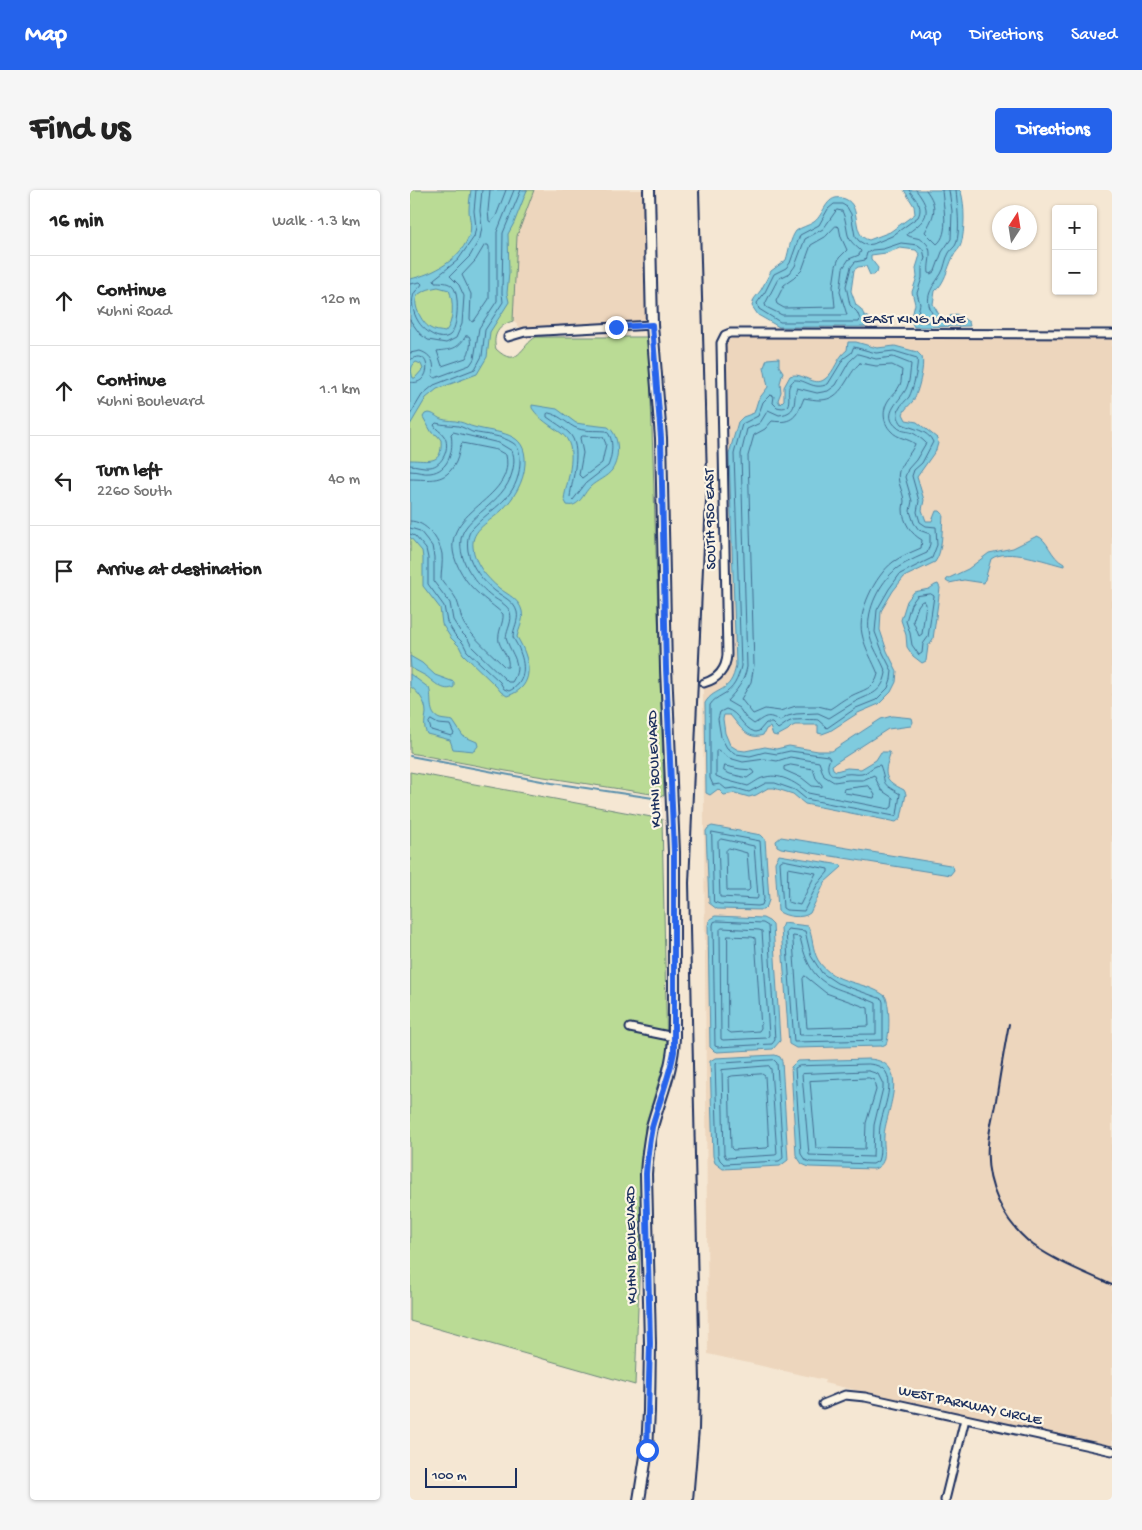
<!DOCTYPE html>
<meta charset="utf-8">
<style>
body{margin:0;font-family:"Gochi Hand",sans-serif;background:#f6f6f6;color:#222}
.controls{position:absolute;right:15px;top:15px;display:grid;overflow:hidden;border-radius:5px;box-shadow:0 1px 4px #0004}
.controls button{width:45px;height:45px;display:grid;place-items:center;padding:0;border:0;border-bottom:1px solid #e0e0e0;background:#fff;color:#222;font:25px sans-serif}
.compass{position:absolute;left:582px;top:15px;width:45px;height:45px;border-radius:50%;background:#fff;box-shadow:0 1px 4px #0004;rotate:12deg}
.scale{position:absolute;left:15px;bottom:12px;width:92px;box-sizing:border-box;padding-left:5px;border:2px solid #1b2f5e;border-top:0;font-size:14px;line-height:18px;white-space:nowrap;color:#1b2f5e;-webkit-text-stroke:4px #fcf5e5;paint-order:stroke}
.stop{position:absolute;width:15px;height:15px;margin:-11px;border:4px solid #2563eb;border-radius:50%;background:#fff}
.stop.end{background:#2563eb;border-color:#fff;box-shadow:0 1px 5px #0008}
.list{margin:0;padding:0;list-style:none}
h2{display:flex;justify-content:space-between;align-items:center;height:65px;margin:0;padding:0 20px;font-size:21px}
h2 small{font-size:16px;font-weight:400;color:#767676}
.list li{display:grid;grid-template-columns:32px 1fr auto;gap:15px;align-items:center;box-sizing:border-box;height:90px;padding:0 20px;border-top:1px solid #e0e0e0}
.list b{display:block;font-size:19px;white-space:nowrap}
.list p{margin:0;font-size:16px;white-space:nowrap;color:#767676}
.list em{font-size:16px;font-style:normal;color:#767676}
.icon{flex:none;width:28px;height:28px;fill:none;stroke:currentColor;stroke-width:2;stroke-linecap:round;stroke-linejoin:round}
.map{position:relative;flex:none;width:702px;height:1310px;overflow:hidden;border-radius:5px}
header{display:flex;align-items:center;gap:30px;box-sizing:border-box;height:70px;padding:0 25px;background:#2563eb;color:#fff}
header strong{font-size:24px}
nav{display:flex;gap:28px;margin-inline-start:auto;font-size:18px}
.intro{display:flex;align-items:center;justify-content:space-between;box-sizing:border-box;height:120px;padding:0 30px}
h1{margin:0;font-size:35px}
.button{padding:12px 22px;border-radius:5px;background:#2563eb;color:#fff;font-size:18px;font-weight:700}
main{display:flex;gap:30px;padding:0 30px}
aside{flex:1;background:#fff;border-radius:5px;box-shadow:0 1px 4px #0004}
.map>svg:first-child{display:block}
</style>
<header>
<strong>Map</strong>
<nav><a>Map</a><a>Directions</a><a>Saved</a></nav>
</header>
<div class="intro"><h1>Find us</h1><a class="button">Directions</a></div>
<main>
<aside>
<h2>16 min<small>Walk · 1.3 km</small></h2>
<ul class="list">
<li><svg class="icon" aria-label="ahead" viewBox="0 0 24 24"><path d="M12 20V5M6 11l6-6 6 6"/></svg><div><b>Continue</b><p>Kuhni Road</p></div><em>120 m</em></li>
<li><svg class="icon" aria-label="ahead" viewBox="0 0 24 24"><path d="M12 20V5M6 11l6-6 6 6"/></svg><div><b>Continue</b><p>Kuhni Boulevard</p></div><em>1.1 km</em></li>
<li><svg class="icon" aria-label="left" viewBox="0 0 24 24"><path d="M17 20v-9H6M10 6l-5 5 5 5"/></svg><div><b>Turn left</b><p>2260 South</p></div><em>40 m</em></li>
<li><svg class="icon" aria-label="arrive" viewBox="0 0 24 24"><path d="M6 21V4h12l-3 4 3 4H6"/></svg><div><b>Arrive at destination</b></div></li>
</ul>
</aside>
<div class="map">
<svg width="702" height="1310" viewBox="0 0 702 1310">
<rect width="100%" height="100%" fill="#f5e7d3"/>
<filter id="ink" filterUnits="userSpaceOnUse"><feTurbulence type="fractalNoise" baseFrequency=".02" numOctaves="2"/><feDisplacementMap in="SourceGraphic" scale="10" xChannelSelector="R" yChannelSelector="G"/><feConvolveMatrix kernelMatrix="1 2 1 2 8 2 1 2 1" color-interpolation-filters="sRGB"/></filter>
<g filter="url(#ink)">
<g fill="#edd6bd">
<path d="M124,0h115l3,135 -127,7 -12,-11 4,-85z"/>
<path d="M325,146h377v1111l-288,-64 1,-3 -117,-26 -5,-662 2,-6 13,-5 7,-6 6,-11 2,-8 -9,-306 4,-9z"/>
</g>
<g fill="#badb95" stroke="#6a857a">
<path d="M0,0h124l-17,46 -4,85c-14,4 -21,14 -17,28 22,21 25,-4 40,-12h113l15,459 -158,-25 -96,-18z"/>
<path d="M0,582l252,47 5,235 -22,72 -10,259 -225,-64z"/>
</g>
<g fill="#7fcbde" stroke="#578dab" fill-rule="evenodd">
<path d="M61,0h56l-13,33 -6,11 1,39 -2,20 2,9 -19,30 -3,25 -10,17 -40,15 -11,9 -16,27v-146c24,-5 52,-20 60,-46 2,-8 -1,-15 -1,-23 0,-7 1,-13 2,-20zM28,97l11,3c5,11 5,33 -4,42 -4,-1 -11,-1 -15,-4 -8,-5 -20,-26 -11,-34 5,-4 13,-6 19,-7zM6,172l5,2 2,5 -8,9h-2c-2,-6 -3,-12 3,-16z"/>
<path d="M494,0h55l2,2c4,12 4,40 0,52 -1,5 -6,8 -8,13 -6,12 -8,26 -18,34l-2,13 9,16 4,1 4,-5 6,-2 13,8 1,4 -56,1 -3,-6 4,-17 -3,-12 5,-15 -1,-9 4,-13 -4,-5 -16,-2 -14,5 -15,2v4l7,9 -1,4 -3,3h-4l-4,-9 -8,1 -4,3 -3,21 5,14 5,4 3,6 6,4 -1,4 -3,4h-87l-21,-12 -6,-9 2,-7 7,-9 10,-19 15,-11c3,-9 4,-21 10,-29 5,-4 12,-5 18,-9 11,-8 12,-30 31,-23 18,7 5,37 24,41l21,-8 25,-18 -1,-8z"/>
<path d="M438,152h8l21,6 18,-2 22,6 5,5c3,9 -4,36 -9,44 -4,5 -8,7 -10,13l3,6 11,2 20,16 1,5 -2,7 -19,27 7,23 -2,10 4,11h6l4,-10h4l3,3c-1,13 0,38 -8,48l-31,15 -11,14 -12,20 -1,19 7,21 10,20 -1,11 -5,10 -12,12 -21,9 -28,18 -8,3 -4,-1v-8h-23l-4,2 -3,3 -11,6 -4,-1 -3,-8 -4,2 -3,6c-16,6 -24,-10 -33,-20h-6l-1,4 2,14 5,12 8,5 7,1 20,-4 11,2 13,-3 29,5h14l49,-32 11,-3 20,2 1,4 -2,4 -23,3 -56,36 1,4 3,2 11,-3 14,1 15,-9 5,-8h8l1,2c-7,22 -6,26 14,36l2,4 -5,24 -5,4 -91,-18 -12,-10 -19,-6h-6l-12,7 -7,2 -14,-4 -11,2 -6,-6 -8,6 -4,-2v-4l-1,-86c10,-17 26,-8 31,-38l-7,-211 9,-32 5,-5 11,-4 4,-13 10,-13 -4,-20 3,-8 12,-1v8l4,6 -3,11 1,9 -3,8 2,4 4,-4v-13l6,-11c12,-5 24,12 35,3 10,-7 12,-22 22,-29z"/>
<path d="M122,215l25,4 19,14 6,1 26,3c12,8 12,31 4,43 -5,7 -16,11 -22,17 -7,7 -11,21 -23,18l-3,-6c3,-19 16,-53 -3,-66 -11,-8 -21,-13 -29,-25z"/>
<path d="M18,223c6,0 8,4 13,6 6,2 13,1 19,3 5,1 9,4 14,5 24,7 53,3 51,37 -1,18 -11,34 -23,46 -12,12 -31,19 -29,37 1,16 14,31 26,41 9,7 20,11 23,23 2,10 -3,17 -5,26 13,21 20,50 -10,59l-6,-4 -5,-6 -33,-32 -4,-8 -8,-8 -9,-14 -2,-16 -17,-22v-28l-1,-7 -12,-14v-77c18,0 33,6 31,-20l-4,-5 -5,-2 -9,-16 2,-3z"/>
<path d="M627,346c11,3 13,21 27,28v2c-17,-4 -57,-19 -73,-7l-7,24 -20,-3 -15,3 -3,-2 1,-2 21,-10 21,-16 24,-5z"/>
<path d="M528,394l2,4 -7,51 -5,7 -2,15 -4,2 -9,-7 -6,-9 -1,-12 -5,-15 6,-19 7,-9 15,-3 6,-4z"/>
<path d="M0,466l12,7 13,12 19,7v5c-10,6 -20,-5 -28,-11 -5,-3 -10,-5 -15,-8z"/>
<path d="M0,484l19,14c4,10 -2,26 11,31 4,1 8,1 13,2l10,15 14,6 1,4 -4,5 -21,-2 -3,-9 -23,-6c-4,-8 -2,-13 -1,-21 0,-11 -7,-20 -16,-27z"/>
<path d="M302,636l49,9 4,4 4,61 -2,6 -4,4 -46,-1 -8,-6 -3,-72 2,-3z"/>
<path d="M371,647l169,28 3,2 1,3 -4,5 -169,-27 -4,-2 -1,-5z"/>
<path d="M369,665l62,10 1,2 -17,15 -15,31c-7,6 -25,4 -32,-2l-3,-49z"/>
<path d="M305,726l48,2 6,3 4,4 7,116 -7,8 -56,3 -3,-1 -4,-4 -2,-122 2,-6z"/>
<path d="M373,733l25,3c5,11 4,23 10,34 16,26 47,20 67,36 5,7 5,41 1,48l-4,2 -86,2 -7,-4 -8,-116z"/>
<path d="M365,865l5,2 2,4 6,99 -8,6 -57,3 -8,-6 -2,-7 -3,-95 5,-3z"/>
<path d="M459,869c44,3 16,54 15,77 -1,13 5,28 -10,33l-65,-2 -7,-3 -6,-9 -5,-88 6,-6z"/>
</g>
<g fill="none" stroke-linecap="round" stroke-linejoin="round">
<g stroke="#436d91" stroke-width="1">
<path d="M80,0l-2,21 1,10 2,1 5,-6 10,-26"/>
<path d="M499,0c6,10 15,15 9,27l-26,19 -19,8 -7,1 -7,-4 -4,-5 -4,-22 -4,-7 -5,-3h-8l-6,5 -9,16 -19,10 -10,28 -4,5 -12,6 -9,18 -8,11 2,6 21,13h79l1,-3 -3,-7 -7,-7 -4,-19 5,-19 4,-5 10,-2 2,-7 5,-3 11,-1 18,-6 17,2 5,4 2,9 -3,9v11l-5,15 3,11 -4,16 2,2h15l2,-3c-12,-21 -6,-27 6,-45 4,-6 4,-15 8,-21 2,-4 6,-6 7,-9 5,-13 1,-40 0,-54"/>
<path d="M506,0c16,21 13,28 -8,43l-1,2c4,3 10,2 15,5 14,8 5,22 7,33l2,1 4,-3 7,-19 9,-13 1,-28 -3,-21"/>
<path d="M516,0c13,17 8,26 -1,42l12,12c13,-10 6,-39 5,-54"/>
<path d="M427,20l5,1c4,8 4,16 6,24 2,7 8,11 13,16l-2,4 -10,4 -6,9 -3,24 7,23h-65l-16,-8 -1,-3 13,-25 12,-6 5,-7 10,-27 18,-10z"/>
<path d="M426,36l3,1 2,10 6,13 -8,8 -3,8 -3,20 2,21 -51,1 -7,-4 -1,-3 8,-16 10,-7 8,-8 9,-25 14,-8z"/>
<path d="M75,55h3l1,2v52l-15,22 -2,1 -2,-3 1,-25 -9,-19 13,-14z"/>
<path d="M0,94l10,-2 2,2c-2,4 -5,5 -7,8 -5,8 -2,21 3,29 5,9 22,22 32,14 8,-7 10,-40 3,-48 -4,-5 -12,-5 -18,-5l-1,-3 24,-19 16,-23 2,-10 -2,-16 2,-21"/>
<path d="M0,130l10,14 8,6 18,3 10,-5 6,-14 2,-28 -5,-11 -9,-9 20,-20 10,-18 2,-11 -2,-16 2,-21"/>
<path d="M56,146h3c3,5 1,16 -3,22l-24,8 -5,-15c15,-2 20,-1 29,-15z"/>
<path d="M444,157l22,6 18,-2 23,7c2,7 -4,32 -8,39 -3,4 -8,7 -10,12 -3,6 0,11 3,15 11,5 26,6 31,18l-11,21 -8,7 -2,6 7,25 -2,11 3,10 6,4 10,1 1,18 -5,13 -32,16 -11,15 -12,21 -2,22 8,21 9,18 -1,8 -3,9 -12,12 -20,8 -29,20 -9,-8c-3,-1 -22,0 -25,0 -6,2 -10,6 -15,9l-6,-6h-6l-7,8 -4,1c-13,-4 -16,-20 -29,-23l-6,3 -2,7 3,18 6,11 9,6 14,2 15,-4 12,2 13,-3 38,5 2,3c-4,7 -3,17 8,17 3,-1 5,-2 8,-2 5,-1 11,1 16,0 7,-2 10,-8 18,-9 8,21 -2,16 20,29l-3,21 -3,1 -88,-17 -11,-9 -20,-7h-9l-17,9 -14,-4 -9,1 -6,-5 -7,1 -3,-7v-73c3,-5 7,-7 12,-10 12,-6 16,-16 19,-29l-7,-212 8,-30 16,-8 5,-14 7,-7 4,1 -1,7 4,4c17,5 10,-12 12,-20 1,-3 3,-5 5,-7 12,-1 19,11 34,4l16,-26 7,-5z"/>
<path d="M0,163l10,-2c12,4 16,13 12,25l3,2 35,-13 4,-6 5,-31 18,-27v-69l17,-42"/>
<path d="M448,164l18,5 17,-2 18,7c-1,7 -1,17 -4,23 -5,13 -28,27 -9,41 5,4 10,3 15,5 5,3 9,6 13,10l-10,17 -8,9 -3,8 7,24 -2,10 4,12 5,7 11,4v10l-3,9c-7,3 -25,11 -31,16 -16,14 -30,40 -27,62 1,14 13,29 17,42 -4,22 -18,21 -33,30 -8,5 -16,10 -24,15l-11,-5 -22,1 -8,2 -8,5c-13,-8 -15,-4 -26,3l-8,-6 -7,-10 -12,-7c10,-11 17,-19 20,-34l-6,-213 6,-25 13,-6 8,-13 11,5c21,-2 13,-16 18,-27l20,5 11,-2 8,-6 13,-23z"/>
<path d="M0,170c23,-15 22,28 0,22"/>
<path d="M450,173l16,3 16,-1 10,5c-1,5 0,11 -2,15 -3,6 -7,9 -10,13 -8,10 -8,24 1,33 7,8 17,7 24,13 -4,10 -13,17 -16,27 -3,11 4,19 5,30 0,3 -1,5 -1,8 0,13 8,25 19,31l-1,8c-9,4 -20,8 -28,14 -18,14 -36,50 -31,72 3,15 11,27 16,40 -3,15 -16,16 -27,22 -8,3 -14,9 -21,13l-12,-3h-22l-16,5 -15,-2 -12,5 -12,-15 10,-17 3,-17 -6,-209 6,-21 11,-6 7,-8c21,3 25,-5 32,-23 6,1 11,2 16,2 23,0 26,-25 40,-37z"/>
<path d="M139,223c10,2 16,9 25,14 9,5 21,3 32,4 9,7 6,26 2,35l-22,17 -13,17 -3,-3c2,-18 13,-50 -1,-64 -6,-6 -15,-11 -22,-16v-3z"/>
<path d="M0,225l12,-20 12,-10 41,-16 7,-13 3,-26 18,-28 -1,-9 1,-60 18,-43"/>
<path d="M173,246l20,1 3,7 -4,19 -20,15 -3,-3 4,-22 -3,-15z"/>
<path d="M0,275c6,0 14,3 20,2 13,-1 21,-21 14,-31 -3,-5 -8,-6 -10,-11l2,-2c7,2 15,2 22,3 5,1 10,4 14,6 14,3 29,3 41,11 7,4 7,13 7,20 -2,37 -28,43 -48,66 -5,6 -5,14 -4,22 3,16 15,30 27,40 8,6 19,10 22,21 2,9 -4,16 -4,25 2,5 6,10 7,15 6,15 5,32 -11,39l-5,-2 -4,-7 -33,-31 -4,-8 -8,-8 -8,-13 -3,-16 -16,-22v-26l-2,-9 -11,-13 -5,-2"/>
<path d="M0,281c7,0 14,3 20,2 19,-2 24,-23 21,-39l2,-2 46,11 13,8c3,7 2,14 0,22 -8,31 -48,43 -51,66 -3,23 15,45 32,58 5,4 15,8 17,15 3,9 -3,17 -4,26 5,17 18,26 6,44h-4l-36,-35 -4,-8 -8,-8 -7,-11 -3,-17 -16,-21v-25l-2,-11 -12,-15 -10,-3"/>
<path d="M0,289c20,0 35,5 46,-17 3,-6 3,-14 6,-19l35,7 9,5c11,52 -88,56 -40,125 10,14 25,23 37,34 1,9 -6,18 -4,28 3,9 11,15 9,25h-3c-13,-13 -27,-25 -39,-40 -6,-8 -5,-16 -9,-26 -3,-8 -11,-14 -16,-22 0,-8 2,-16 1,-25 -3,-15 -16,-33 -32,-33"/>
<path d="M521,404l3,2 -6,41 -5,7 -1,9 -3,2 -7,-10 -2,-12 -4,-12 5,-17 6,-8z"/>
<path d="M514,411l2,3 -4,30 -3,2 -6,-15 5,-15 3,-4z"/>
<path d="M21,530l7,4 12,1 4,9 -3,2 -20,-6 -2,-7z"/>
<path d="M308,560l11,8 14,4 22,-3 12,2 13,-4 29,5 5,14 10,6 14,-2h15l11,-5 7,15 12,8 -1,9 -3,2 -81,-16c-10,-9 -27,-20 -42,-16 -7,1 -12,6 -18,9 -11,-3 -22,-5 -32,-10v-24z"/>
<path d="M381,575l22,4 3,9 6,7v2l-10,-1 -10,-8 -18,-8v-3z"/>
<path d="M315,576l15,3 12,1 2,3 -7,5 -17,-4 -6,-3z"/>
<path d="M459,596l6,9 -1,3 -29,-5 -2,-2 1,-2z"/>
<path d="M302,642l48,9 4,58 -2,6 -4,1 -38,-2 -6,-2z"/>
<path d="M311,649l33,7 4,51 -1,2 -37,-2 -2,-55z"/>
<path d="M319,658l18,5 3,36 -2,2h-19l-2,-1 -1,-39z"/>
<path d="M373,670l45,9v3l-11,13 -13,26 -18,-1 -3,-2 -3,-46z"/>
<path d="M378,678l28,5 -16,32 -12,-3z"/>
<path d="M307,731l46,2 5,3 7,114 -3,4 -54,3 -3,-1 -2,-121 1,-3z"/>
<path d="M312,738l37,2 3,1 7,104 -2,3 -44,2 -2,-1 -1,-109z"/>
<path d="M378,739l17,2 6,25 11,17 15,10 45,16 1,3v38l-89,2 -8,-110z"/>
<path d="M318,746l24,1 3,1 6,90 -2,3 -28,2 -3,-2z"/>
<path d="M383,746l7,1c12,55 33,47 76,66v31l-76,1z"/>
<path d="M395,786l21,17 42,15 1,18 -62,2 -4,-49z"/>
<path d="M364,870l3,3 6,95 -4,3 -55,3 -4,-4 -2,-5 -3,-91z"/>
<path d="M459,874c35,2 14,43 11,62 -2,11 2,25 -2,35l-5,3 -63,-2 -5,-2 -4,-6 -6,-86 4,-2z"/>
<path d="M359,876l2,3 6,85 -2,1 -49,3 -2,-4 -2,-84z"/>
<path d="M459,881l9,3 5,10v4l-9,37 -1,32 -64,-2 -7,-81z"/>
<path d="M352,884l3,2 4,70 -2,2 -34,2 -2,-2 -2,-71 3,-1z"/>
<path d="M459,888l5,2 2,10 -10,33 -1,26 -49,-1 -6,-67z"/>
</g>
<path stroke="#578dab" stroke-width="2" d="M0,566l142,27 108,16"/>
<g stroke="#1b2f5e" stroke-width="11">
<g id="street">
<path d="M98,147l17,-5 127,-7"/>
<path d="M294,493c14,-4 22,-14 23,-28l-6,-312 4,-8 5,-2 382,1"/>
<path d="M220,838l44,9"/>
<path d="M413,1214l22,-9 20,2 247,54"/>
<path d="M535,1310l20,-81"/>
</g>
</g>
<g stroke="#1b2f5e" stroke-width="14">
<path id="secondary" d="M229,1310l8,-50 2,-39 1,-68 -4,-169c1,-16 3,-31 6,-47 8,-30 21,-58 22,-90v-185l-8,-184 -5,-230 -9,-113 -3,-135"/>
</g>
<use href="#street" stroke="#fcf5e5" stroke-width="7"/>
<use href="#secondary" stroke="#fcf5e5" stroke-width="10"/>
<g stroke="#1b2f5e" stroke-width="2">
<path d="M599,834c-5,25 -9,51 -13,76 -3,15 -7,30 -8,45 -3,38 15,77 45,100 24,17 53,28 79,40"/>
<path d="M283,1310l6,-71 1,-47 -11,-499 18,-406 -8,-287"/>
</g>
</g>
</g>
<g fill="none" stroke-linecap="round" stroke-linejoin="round" filter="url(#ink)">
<path stroke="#2563eb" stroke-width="6" d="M206,137l36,-2 9,113 5,230 8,184v200c-5,26 -15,50 -22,75 -3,16 -5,31 -6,47l4,169 -3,107"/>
</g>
<g text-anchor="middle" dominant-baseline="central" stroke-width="4.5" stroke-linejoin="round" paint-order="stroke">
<g font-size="15" fill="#1b2f5e" stroke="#fcf5e5">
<text x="504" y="130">EAST KING LANE</text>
<text transform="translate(301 329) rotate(-91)">SOUTH 950 EAST</text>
<text transform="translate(245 579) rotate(-92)">KUHNI BOULEVARD</text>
<text transform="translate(222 1055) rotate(-91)">KUHNI BOULEVARD</text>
<text transform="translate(560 1216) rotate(12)">WEST PARKWAY CIRCLE</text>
</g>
</g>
</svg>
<div class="controls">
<button>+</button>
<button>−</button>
</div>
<svg class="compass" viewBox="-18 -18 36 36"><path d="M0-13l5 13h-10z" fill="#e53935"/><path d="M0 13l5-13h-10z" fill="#767676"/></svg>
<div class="scale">100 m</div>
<div class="stop" style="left:237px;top:1260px"></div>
<div class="stop end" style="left:206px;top:137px"></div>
</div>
</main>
